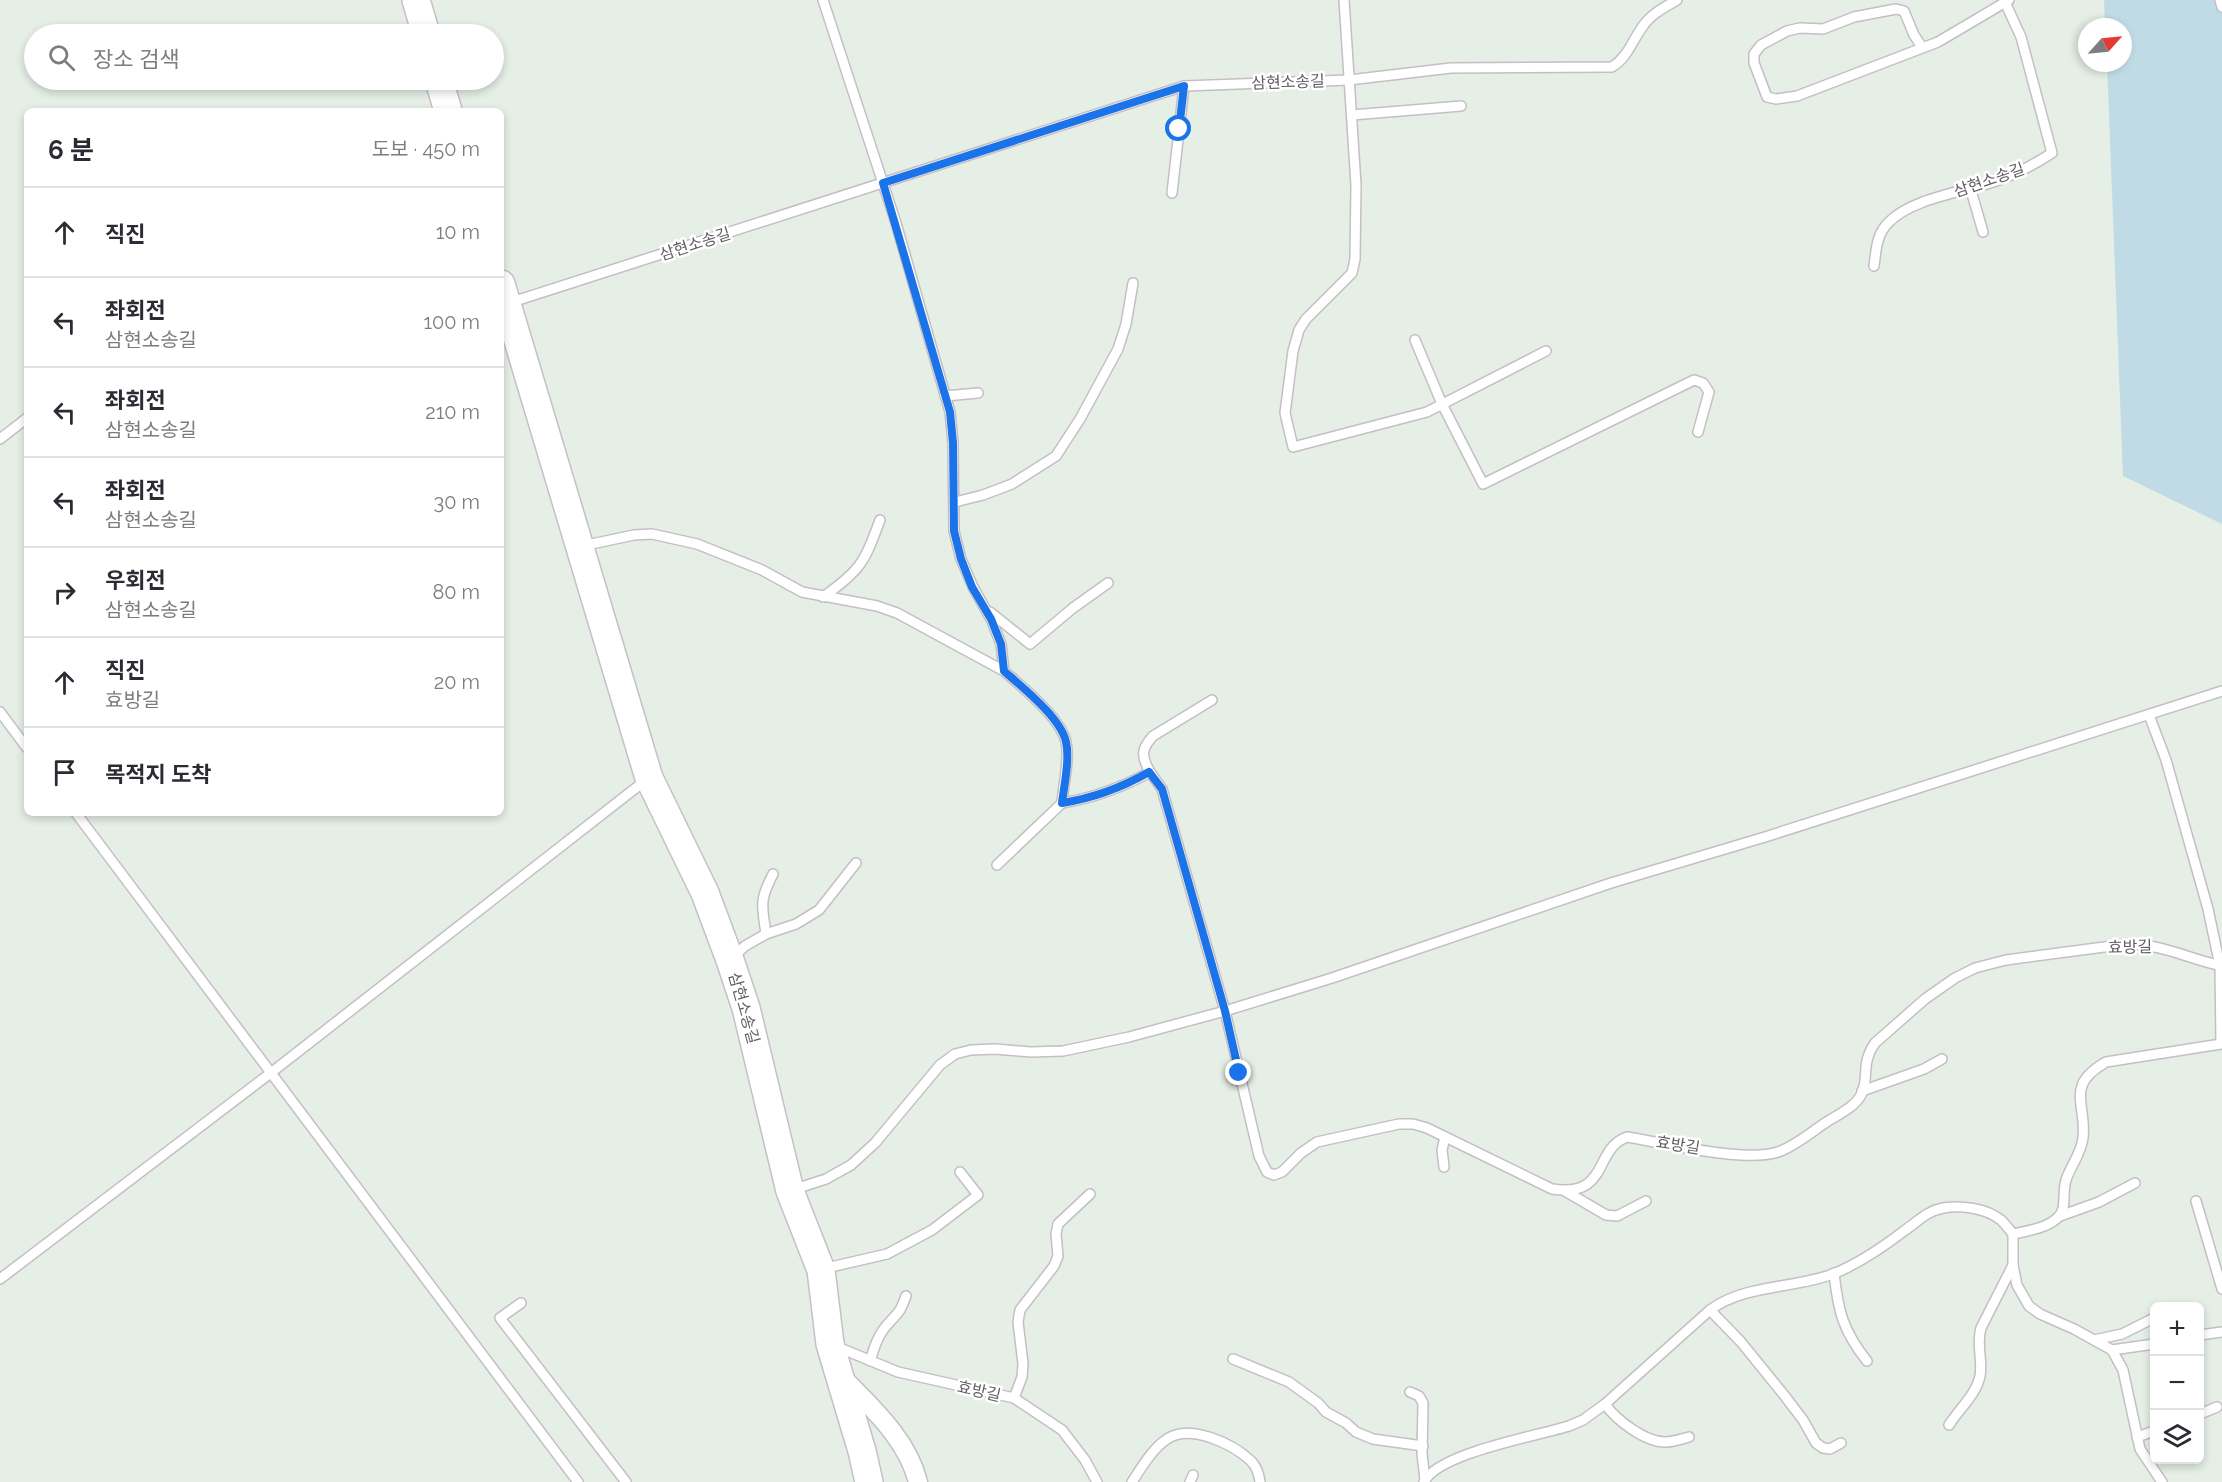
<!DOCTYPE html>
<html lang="ko">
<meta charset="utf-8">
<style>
body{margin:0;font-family:Raleway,"Noto Sans KR",sans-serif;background:#f7f7f7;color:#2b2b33}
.controls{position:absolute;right:18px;bottom:18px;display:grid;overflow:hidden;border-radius:9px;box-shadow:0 3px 9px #0003}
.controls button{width:54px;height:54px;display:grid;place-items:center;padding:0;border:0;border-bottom:2px solid #e1e1e2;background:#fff;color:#2b2b33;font:30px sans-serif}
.compass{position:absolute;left:2078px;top:18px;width:54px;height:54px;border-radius:50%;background:#fff;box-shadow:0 3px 9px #0003;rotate:63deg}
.stop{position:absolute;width:18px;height:18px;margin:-14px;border:4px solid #1a73e8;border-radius:50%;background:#fff}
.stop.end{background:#1a73e8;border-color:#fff;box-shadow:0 2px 6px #0008}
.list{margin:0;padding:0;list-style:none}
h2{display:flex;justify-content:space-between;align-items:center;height:78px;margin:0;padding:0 24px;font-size:26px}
h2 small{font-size:20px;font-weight:400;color:#7c7c81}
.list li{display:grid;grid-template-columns:39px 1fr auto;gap:18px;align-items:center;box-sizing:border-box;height:90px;padding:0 24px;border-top:2px solid #e1e1e2}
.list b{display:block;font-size:22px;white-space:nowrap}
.list p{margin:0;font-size:20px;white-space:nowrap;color:#7c7c81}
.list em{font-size:20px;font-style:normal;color:#7c7c81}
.icon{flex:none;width:33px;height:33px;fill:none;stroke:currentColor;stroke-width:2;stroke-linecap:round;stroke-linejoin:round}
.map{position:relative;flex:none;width:2222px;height:1482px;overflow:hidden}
.search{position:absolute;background:#fff;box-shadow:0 3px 9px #0003;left:24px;top:24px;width:480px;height:66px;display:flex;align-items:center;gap:15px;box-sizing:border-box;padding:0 21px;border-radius:33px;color:#7c7c81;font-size:22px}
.panel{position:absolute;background:#fff;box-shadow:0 3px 9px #0003;left:24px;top:108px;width:480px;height:708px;border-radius:9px}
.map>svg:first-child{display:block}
</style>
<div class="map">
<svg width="2222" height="1482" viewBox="0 0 2222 1482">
<rect width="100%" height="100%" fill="#e5efe6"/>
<path fill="#c1dbe6" d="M2104,0h118v524l-99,-48 -16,-413h16v-36h-18z"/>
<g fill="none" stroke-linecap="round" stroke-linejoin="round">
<g stroke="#c5bec5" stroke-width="12">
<g id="lane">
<path d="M823,0l73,223 54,189 3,31 1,88 7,28 12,28 18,32 10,25 3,27c18,16 57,47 62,71 4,17 -3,44 -4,61 32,-5 59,-15 88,-31l12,17 63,222 34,145 8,16 7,3 8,-3 19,-19 16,-11 82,-18h14l14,4 125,61c58,9 41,-40 75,-52 37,6 118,26 151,15 17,-6 32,-19 47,-29 12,-8 29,-15 36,-28 9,-17 -1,-31 14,-52l50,-44 30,-21 20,-10 31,-8 121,-16c34,0 63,15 95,22"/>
<path d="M1344,0l12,185 -1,74 -3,14 -46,46 -7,11 -6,21 -8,62 8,34 134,-35 119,-61"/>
<path d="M2220,0l2,7"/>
<path d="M1922,47l-8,-12 -10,-24 -8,-2 -42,8 -31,12 -23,-1 -13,3 -26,14 -7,9v9l13,34 9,2 21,-3 141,-54 71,-42"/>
<path d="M1352,115l109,-9"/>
<path d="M1970,187l13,45"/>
<path d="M1172,193l12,-107"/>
<path d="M1874,266c2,-14 2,-31 14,-43 25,-26 78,-31 111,-43 19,-7 36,-16 53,-27l-31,-116 -17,-37"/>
<path d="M509,303l675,-217 165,-6 102,-12 161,-1c16,-10 20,-26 31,-41 8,-12 22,-19 34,-26"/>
<path d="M1415,340l27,64 41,80 211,-104 9,3 6,9 -11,40"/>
<path d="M945,396l33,-3"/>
<path d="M0,439l27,-21"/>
<path d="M955,502l28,-7 29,-11 44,-28 24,-37 38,-70 8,-25 7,-41"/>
<path d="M582,546l52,-11 18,-1 45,10 65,26 40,22 75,14 20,7 107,58"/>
<path d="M823,597c38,-27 41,-34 57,-77"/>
<path d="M990,612l40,32 43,-36 35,-25"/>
<path d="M0,712l27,36"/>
<path d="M1150,772c-9,-16 -9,-23 3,-36l59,-36"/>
<path d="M76,813l502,669"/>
<path d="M997,865l65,-62"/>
<path d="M766,934c-4,-29 -7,-33 7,-60"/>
<path d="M732,958l13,-12 21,-12 30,-10 23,-14 37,-47"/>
<path d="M1862,1091l62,-22 18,-10"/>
<path d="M1444,1167l-2,-17 3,-13"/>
<path d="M792,1190l34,-11 25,-14 24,-22 65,-78 15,-11 16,-4 24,-1 36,3 32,-1 66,-14 96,-26 107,-33 279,-95 154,-46 457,-146"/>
<path d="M1565,1191l41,24 11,1 29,-15"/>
<path d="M2196,1201l26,88"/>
<path d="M2060,1216l39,-14 36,-19"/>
<path d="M2013,1234c15,-3 47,-8 50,-26 2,-10 0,-18 3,-28 5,-15 15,-26 17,-42 4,-34 -19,-52 23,-76l115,-18 -1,-78 -12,-57 -42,-149 -17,-45"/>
<path d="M822,1269l65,-15 45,-24 46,-35 -18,-23"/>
<path d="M1834,1273c4,38 9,58 33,88"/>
<path d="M0,1279l272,-207 374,-292"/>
<path d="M521,1303l-21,15 126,164"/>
<path d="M1710,1310l31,32 43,53 19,25 13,23 7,5 7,1 11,-6"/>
<path d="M2200,1335l22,-3"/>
<path d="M2094,1340l28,-6 32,-16"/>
<path d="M835,1346l63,26 116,26 48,32 23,30 12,22"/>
<path d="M2112,1350l11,20 17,79 22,33"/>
<path d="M1233,1359l56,23 29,21 8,9 20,11 10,9 17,7 50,7"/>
<path d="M870,1361c4,-13 8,-26 17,-36 12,-14 12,-10 19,-29"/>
<path d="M1410,1392l9,4 4,7 -1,51 3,26"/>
<path d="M1014,1398l8,-21 1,-13 -5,-42 2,-12 34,-44 4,-10 -2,-22 2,-10 32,-30"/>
<path d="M1605,1404c11,16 40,38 60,38 8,0 16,-3 24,-5"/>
<path d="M2200,1414l17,-7"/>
<path d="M1949,1425c10,-16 27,-30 31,-49 3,-16 -4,-31 1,-48l32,-63"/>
<path d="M2137,1437l17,-6"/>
<path d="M1132,1482c9,-14 21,-34 35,-43 23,-16 66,5 84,22 6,6 8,13 9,21"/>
<path d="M1190,1482l3,-7"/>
<path d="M1424,1482c14,-29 113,-46 145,-56l14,-6 22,-16 105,-94c35,-26 83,-21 123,-36 25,-10 50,-27 71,-43 13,-9 23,-20 39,-23 18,-3 43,0 58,12 4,4 8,9 12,14v31l4,20 12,21 11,8 34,15 38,21 42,-6"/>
</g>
</g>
<g stroke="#c5bec5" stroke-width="21">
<path id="street" d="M843,1378c30,31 64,61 75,104"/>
</g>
<g stroke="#c7bfc7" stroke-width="30">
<g id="secondary">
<path d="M416,0l10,34"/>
<path d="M439,80l9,31"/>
<path d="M501,284l148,494 56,115 25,67 16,48 44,183 31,79 9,74 32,107 7,31"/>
</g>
</g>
<use href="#lane" stroke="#fff" stroke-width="9"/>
<use href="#street" stroke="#fff" stroke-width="18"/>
<use href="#secondary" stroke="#fff" stroke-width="27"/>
</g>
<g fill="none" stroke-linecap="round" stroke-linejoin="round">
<path stroke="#1a73e8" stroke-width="8" d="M1179,129l5,-43 -301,97 67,229 3,31 1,88 7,28 11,28 19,32 10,25 3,27c18,16 57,47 62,71 4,17 -2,44 -4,61 32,-5 59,-15 87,-31l13,17 63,222 14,62"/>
</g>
<g text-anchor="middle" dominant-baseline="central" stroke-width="5" stroke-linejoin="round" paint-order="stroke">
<g font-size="16" fill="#645c65" stroke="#fff">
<text transform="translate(1288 82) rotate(-2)">삼현소송길</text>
<text transform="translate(1989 180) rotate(-19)">삼현소송길</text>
<text transform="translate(695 244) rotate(-18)">삼현소송길</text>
<text transform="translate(2130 947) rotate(-1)">효방길</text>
<text transform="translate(744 1008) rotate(74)">삼현소송길</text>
<text transform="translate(1678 1145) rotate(9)">효방길</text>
<text transform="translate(979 1391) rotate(13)">효방길</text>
</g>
</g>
</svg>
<div class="controls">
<button>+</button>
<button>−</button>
<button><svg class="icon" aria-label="layers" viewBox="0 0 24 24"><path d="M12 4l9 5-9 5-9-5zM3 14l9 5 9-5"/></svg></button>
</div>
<svg class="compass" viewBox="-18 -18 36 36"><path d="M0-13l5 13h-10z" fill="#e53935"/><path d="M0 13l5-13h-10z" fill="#7c7c81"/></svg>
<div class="stop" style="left:1179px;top:129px"></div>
<div class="stop end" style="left:1239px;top:1073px"></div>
<div class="search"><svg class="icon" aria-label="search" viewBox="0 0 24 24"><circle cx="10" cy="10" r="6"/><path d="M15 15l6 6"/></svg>장소 검색</div>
<section class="panel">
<h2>6 분<small>도보 · 450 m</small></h2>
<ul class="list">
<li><svg class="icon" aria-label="ahead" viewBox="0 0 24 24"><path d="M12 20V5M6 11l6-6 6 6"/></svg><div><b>직진</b></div><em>10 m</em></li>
<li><svg class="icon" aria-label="left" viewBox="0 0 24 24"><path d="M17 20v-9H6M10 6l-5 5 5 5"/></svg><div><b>좌회전</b><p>삼현소송길</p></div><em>100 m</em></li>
<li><svg class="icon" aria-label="left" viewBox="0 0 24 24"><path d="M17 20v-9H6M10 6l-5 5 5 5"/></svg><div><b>좌회전</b><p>삼현소송길</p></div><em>210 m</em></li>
<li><svg class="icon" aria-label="left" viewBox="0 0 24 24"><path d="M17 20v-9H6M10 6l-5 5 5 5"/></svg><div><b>좌회전</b><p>삼현소송길</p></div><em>30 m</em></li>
<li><svg class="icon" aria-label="right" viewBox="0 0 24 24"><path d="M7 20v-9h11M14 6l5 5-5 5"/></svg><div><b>우회전</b><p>삼현소송길</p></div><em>80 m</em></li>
<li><svg class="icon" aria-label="ahead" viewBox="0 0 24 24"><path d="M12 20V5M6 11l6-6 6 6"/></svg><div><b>직진</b><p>효방길</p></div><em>20 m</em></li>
<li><svg class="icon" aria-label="arrive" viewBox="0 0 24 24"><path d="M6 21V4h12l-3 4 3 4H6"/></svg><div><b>목적지 도착</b></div></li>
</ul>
</section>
</div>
